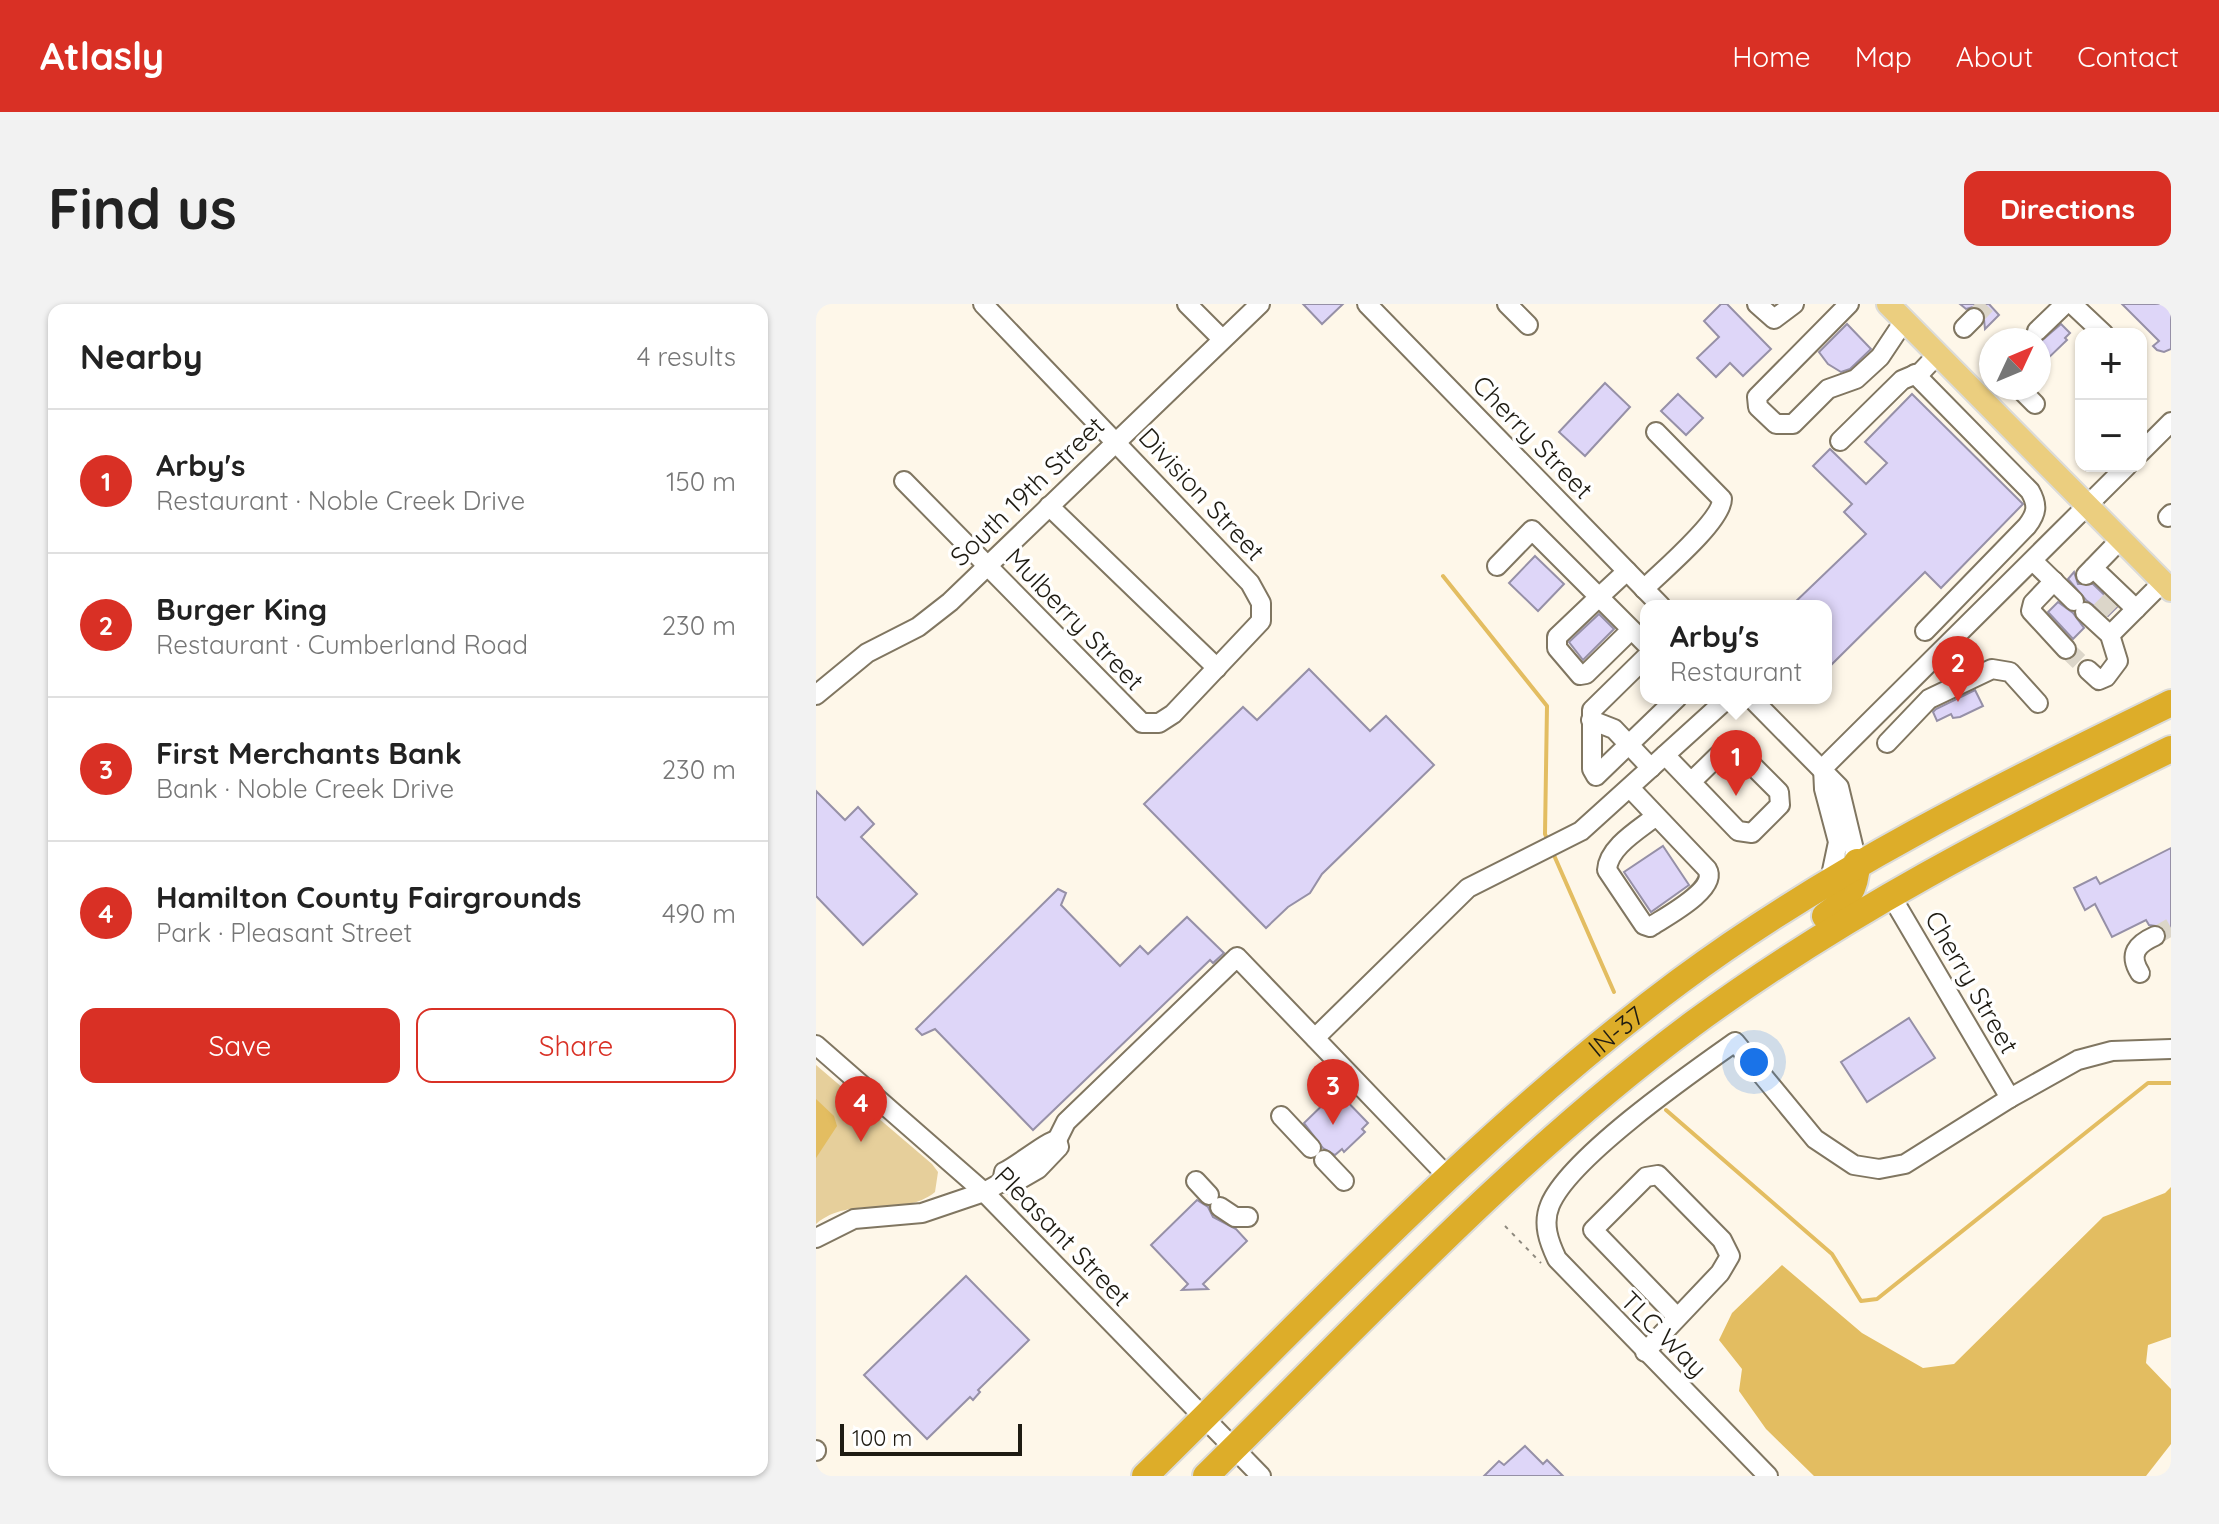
<!DOCTYPE html>
<meta charset="utf-8">
<style>
body{margin:0;font-family:Quicksand,sans-serif;background:#f2f2f2;color:#222}
.controls{position:absolute;right:24px;top:24px;display:grid;overflow:hidden;border-radius:16px;box-shadow:0 2px 6px #0004}
.controls button{width:72px;height:72px;display:grid;place-items:center;padding:0;border:0;border-bottom:2px solid #e0e0e0;background:#fff;color:#222;font:40px sans-serif}
.compass{position:absolute;left:1163px;top:24px;width:72px;height:72px;border-radius:50%;background:#fff;box-shadow:0 2px 6px #0004;rotate:46deg}
.scale{position:absolute;left:24px;bottom:20px;width:182px;box-sizing:border-box;padding-left:8px;border:4px solid #1e1b12;border-top:0;font-size:22px;line-height:28px;white-space:nowrap;color:#1e1b12;-webkit-text-stroke:6px #fff;paint-order:stroke}
.you{position:absolute;left:938px;top:758px;width:28px;height:28px;margin:-20px;border:6px solid #fff;border-radius:50%;background:#1a73e8;box-shadow:0 0 0 12px #1a73e833}
.badge{display:grid;place-items:center;width:52px;height:52px;border-radius:50%;background:#d93025;color:#fff;font-size:26px;font-weight:700}
.pin{position:absolute;translate:-50% -66px;filter:drop-shadow(0 2px 4px #0008)}
.pin::after{content:'';position:absolute;top:42px;width:28px;height:24px;background:inherit;clip-path:polygon(0 0,100% 0,50% 100%)}
.popup{position:absolute;left:824px;top:296px;width:192px;height:104px;box-sizing:border-box;display:grid;place-content:center;border-radius:16px;background:#fff;filter:drop-shadow(0 2px 6px #0005);font-size:26px;white-space:nowrap;color:#767676}
.popup b{font-size:30px;color:#222}
.popup::after{content:'';position:absolute;left:50%;top:100%;margin-left:-16px;border:16px solid transparent;border-top-color:#fff}
.list{margin:0;padding:0;list-style:none}
h2{display:flex;justify-content:space-between;align-items:center;height:104px;margin:0;padding:0 32px;font-size:34px}
h2 small{font-size:26px;font-weight:400;color:#767676}
.list li{display:grid;grid-template-columns:52px 1fr auto;gap:24px;align-items:center;box-sizing:border-box;height:144px;padding:0 32px;border-top:2px solid #e0e0e0}
.list b{display:block;font-size:30px;white-space:nowrap}
.list p{margin:0;font-size:26px;white-space:nowrap;color:#767676}
.list em{font-size:26px;font-style:normal;color:#767676}
.actions{display:flex;gap:16px;padding:24px 32px}
.actions a{flex:1;padding:18px 0;border:2px solid #d93025;border-radius:16px;text-align:center;font-size:28px;color:#d93025}
.actions .main{background:#d93025;color:#fff}
.map{position:relative;flex:none;width:1355px;height:1172px;overflow:hidden;border-radius:16px}
header{display:flex;align-items:center;gap:48px;box-sizing:border-box;height:112px;padding:0 40px;background:#d93025;color:#fff}
header strong{font-size:38px}
nav{display:flex;gap:44px;margin-inline-start:auto;font-size:28px}
.intro{display:flex;align-items:center;justify-content:space-between;box-sizing:border-box;height:192px;padding:0 48px}
h1{margin:0;font-size:56px}
.button{padding:20px 36px;border-radius:16px;background:#d93025;color:#fff;font-size:28px;font-weight:700}
main{display:flex;gap:48px;padding:0 48px}
aside{flex:1;background:#fff;border-radius:16px;box-shadow:0 2px 6px #0004}
.map>svg:first-child{display:block}
</style>
<header>
<strong>Atlasly</strong>
<nav><a>Home</a><a>Map</a><a>About</a><a>Contact</a></nav>
</header>
<div class="intro"><h1>Find us</h1><a class="button">Directions</a></div>
<main>
<aside>
<h2>Nearby<small>4 results</small></h2>
<ul class="list">
<li><span class="badge">1</span><div><b>Arby's</b><p>Restaurant · Noble Creek Drive</p></div><em>150 m</em></li>
<li><span class="badge">2</span><div><b>Burger King</b><p>Restaurant · Cumberland Road</p></div><em>230 m</em></li>
<li><span class="badge">3</span><div><b>First Merchants Bank</b><p>Bank · Noble Creek Drive</p></div><em>230 m</em></li>
<li><span class="badge">4</span><div><b>Hamilton County Fairgrounds</b><p>Park · Pleasant Street</p></div><em>490 m</em></li>
</ul>
<div class="actions"><a class="main">Save</a><a>Share</a></div>
</aside>
<div class="map">
<svg width="1355" height="1172" viewBox="0 0 1355 1172">
<rect width="100%" height="100%" fill="#fef7e9"/>
<path fill="#e6cf9b" d="M0,761l116,99 6,8 -3,20c-33,27 -84,2 -119,32z"/>
<g fill="#e3bd61">
<path d="M0,795l18,17 3,10 -21,32z"/>
<path d="M1355,883v150l-23,8 -2,18 25,26v55l-25,32h-332l-48,-47 -27,-38 3,-22 -23,-29 13,-27 50,-48 80,68 61,35 31,-4 149,-147 62,-24z"/>
</g>
<g fill="none" stroke-linecap="round" stroke-linejoin="round">
<g stroke="#e3bd61" stroke-width="4">
<path d="M627,272l104,130 -2,128 3,7"/>
<path d="M737,549l61,139"/>
<path d="M850,806l166,144 29,47 16,-2 271,-216h23"/>
</g>
</g>
<g fill="#ded6f8" stroke="#9690a7" stroke-width="2">
<path d="M487,0h40l-21,20z"/>
<path d="M905,0h6l44,45 -28,27 -13,-13 -14,14 -19,-19 22,-21 -15,-16z"/>
<path d="M1144,0h29l10,11 -14,14 -2,-19 -7,-4 -10,3z"/>
<path d="M1306,0h49v45l-7,3 -7,-2 -4,-4 6,-5z"/>
<path d="M1031,20l24,25 -21,20 -9,3 -13,-8 -9,-12z"/>
<path d="M1245,20l9,9 -5,5 2,2 -28,27v-24z"/>
<path d="M789,79l25,24 -45,49 -26,-24z"/>
<path d="M862,90l25,24 -17,17 -25,-24z"/>
<path d="M1096,90l111,110 -82,84 -16,-16 -99,98v-64h-35l75,-72 -22,-22 8,-8 -39,-38 17,-17 36,35 21,-21 -22,-21z"/>
<path d="M719,252l29,28 -26,27 -29,-28z"/>
<path d="M1258,268l4,12h15l24,23 -9,9 -22,-16 -18,-21z"/>
<path d="M1242,298l15,11 11,15 -11,11 -25,-27z"/>
<path d="M783,310l15,15 -31,31 -14,-18z"/>
<path d="M493,365l61,62 16,-15 48,49 -112,109 -12,19 -22,14 -22,21 -122,-124 99,-97 14,13z"/>
<path d="M1159,386l8,16 -23,11 -7,1 -2,-4 -14,7 -4,-9 3,-3z"/>
<path d="M0,487l29,29 13,-13 16,17 -13,13 56,57 -54,51 -47,-49z"/>
<path d="M847,542l26,39 -38,27 -27,-40z"/>
<path d="M1355,544v87l-4,2 -5,-10 -13,-2 -3,-5 -34,17 -17,-33 -10,6 -11,-22 22,-11 4,7z"/>
<path d="M242,585l8,4 -5,12 59,61 20,-20 8,8 39,-37 37,36 -11,10 -3,-3 -177,170 -98,-101 -13,6 -6,-6z"/>
<path d="M1093,714l26,40 -68,44 -26,-40z"/>
<path d="M521,787l31,32 -6,6 3,3 -21,20 -2,-3 -7,6 -12,-7 -19,-25z"/>
<path d="M381,896l11,7 5,10 23,12 11,12 -44,43 5,5 -26,1 6,-6 -37,-39z"/>
<path d="M150,972l63,64 -51,50 2,2 -7,8 -3,-3 -43,42 -63,-64z"/>
<path d="M709,1142l18,18 4,-4 16,16h-79l15,-15 5,4z"/>
</g>
<g fill="none" stroke-linecap="round" stroke-linejoin="round">
<g stroke="#dcd6c9" stroke-width="18" stroke-dasharray="18 9" stroke-linecap="butt">
<path d="M1158,14l13,-14"/>
<path d="M1284,307l11,-11"/>
<path d="M1250,345l22,21"/>
<path d="M1339,632l16,-9"/>
</g>
<g stroke="#807661" stroke-width="22">
<g id="minor">
<path d="M371,0l35,35"/>
<path d="M551,0l294,302"/>
<path d="M691,0l21,21"/>
<path d="M941,0l17,15 20,-15"/>
<path d="M1033,0l-92,93 1,10 18,17h17l35,-35 28,-10 24,-22 24,-36"/>
<path d="M1256,0l32,30"/>
<path d="M1148,24l10,-10"/>
<path d="M1221,27l28,-27"/>
<path d="M1099,70l115,117c8,14 7,22 -3,35l-102,105"/>
<path d="M1203,84l16,16"/>
<path d="M1024,137l62,-61 19,-8 16,-17"/>
<path d="M1325,148l30,-30"/>
<path d="M88,177l238,242h17l14,-9 88,-93v-18l-11,-20 -267,-279"/>
<path d="M233,202l168,162"/>
<path d="M1352,213l3,-3"/>
<path d="M1217,257l41,40"/>
<path d="M681,262l35,-36 67,67 -42,40v11l23,27 6,-1 45,-44"/>
<path d="M1277,264l43,41"/>
<path d="M811,267l-28,26 47,47"/>
<path d="M1270,271l34,-35"/>
<path d="M1238,277l-21,22 -2,8 35,38"/>
<path d="M828,285c18,-18 78,-68 78,-90l-66,-67"/>
<path d="M1269,308l25,23 8,26 -12,16 -7,3 -11,-10"/>
<path d="M1294,331l53,-53"/>
<path d="M830,353l-54,53v59l4,7 81,-78"/>
<path d="M0,391l51,-42 51,-26 32,-25 310,-298"/>
<path d="M935,394l88,89 18,75"/>
<path d="M775,416l23,9 37,39"/>
<path d="M1071,439l42,-44 63,-30 18,3 28,31"/>
<path d="M849,451l73,76 14,2 28,-28 -1,-13 -46,-46 -6,1 -36,35"/>
<path d="M1007,464l304,-302"/>
<path d="M1007,464l1,21 14,53 -8,38"/>
<path d="M814,484l77,81c12,20 -42,48 -57,58l-6,-2 -37,-55c1,-23 33,-41 49,-54"/>
<path d="M1074,590l120,204"/>
<path d="M1324,669c-12,-19 -3,-29 15,-37"/>
<path d="M499,734l153,-150 113,-57 147,-133"/>
<path d="M0,741l168,147 277,284"/>
<path d="M465,812l30,32"/>
<path d="M241,836l9,-18 171,-165 212,221"/>
<path d="M508,856l20,21"/>
<path d="M380,877l13,14"/>
<path d="M404,903l15,10h13"/>
<path d="M0,934l38,-19 68,-6 62,-21 18,-10 10,2 26,-15 21,-22 -2,-7c-8,0 -40,26 -53,32l-2,10"/>
<path d="M829,1048l75,-79 10,-17 -8,-16 -64,-65 -12,2 -53,53 84,87"/>
<path d="M0,1146v1"/>
<path d="M952,1172l-211,-217c-8,-17 -15,-35 -7,-54 19,-47 141,-132 185,-163l80,97 39,26 25,4 26,-5 105,-66 68,-38 34,-9 59,-2"/>
</g>
</g>
<g stroke="#dbdbd9" stroke-width="26">
<path id="major" d="M1072,0l283,286"/>
</g>
<g stroke="#dbdbd9" stroke-width="30">
<g id="highway">
<path d="M1009,612c23,-17 31,-25 32,-54"/>
<path id="s1" d="M329,1172c173,-170 340,-350 535,-495 152,-113 321,-195 491,-278"/>
<path d="M390,1172c157,-155 310,-321 488,-453 150,-110 311,-193 477,-274"/>
</g>
</g>
<path stroke="#8e897e" stroke-width="2" stroke-dasharray="4 6" stroke-linecap="butt" d="M689,922l36,37"/>
<use href="#minor" stroke="#fff" stroke-width="18"/>
<use href="#major" stroke="#ebce7f" stroke-width="22"/>
<use href="#highway" stroke="#ddad29" stroke-width="26"/>
</g>
<g text-anchor="middle" dominant-baseline="central" stroke-width="7" stroke-linejoin="round" paint-order="stroke">
<g font-size="26" fill="#1e1b12" stroke="#fff">
<text transform="translate(717 133) rotate(46)">Cherry Street</text>
<text transform="translate(211 187) rotate(-44)">South 19th Street</text>
<text transform="translate(386 190) rotate(47)">Division Street</text>
<text transform="translate(259 315) rotate(46)">Mulberry Street</text>
<text transform="translate(1156 678) rotate(60)">Cherry Street</text>
<text stroke="none"><textPath href="#s1" startOffset="648">IN-37</textPath></text>
<text transform="translate(247 932) rotate(46)">Pleasant Street</text>
<text transform="translate(848 1030) rotate(45)">TLC Way</text>
</g>
</g>
</svg>
<div class="controls">
<button>+</button>
<button>−</button>
</div>
<svg class="compass" viewBox="-18 -18 36 36"><path d="M0-13l5 13h-10z" fill="#e53935"/><path d="M0 13l5-13h-10z" fill="#767676"/></svg>
<div class="scale">100 m</div>
<div class="you"></div>
<div class="pin badge" style="left:920px;top:492px">1</div>
<div class="popup"><b>Arby's</b>Restaurant</div>
<div class="pin badge" style="left:1142px;top:398px">2</div>
<div class="pin badge" style="left:517px;top:821px">3</div>
<div class="pin badge" style="left:45px;top:838px">4</div>
</div>
</main>
